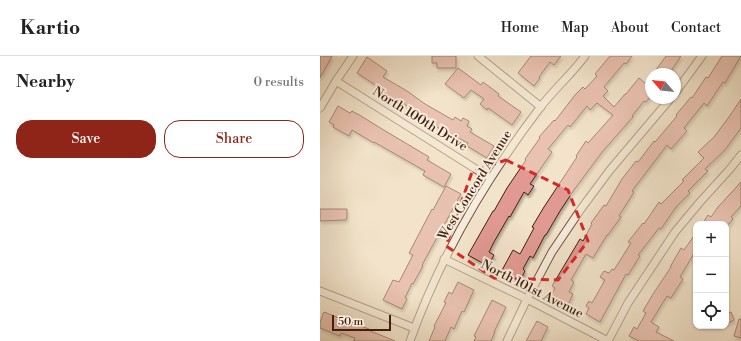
<!DOCTYPE html>
<meta charset="utf-8">
<style>
body{margin:0;font-family:"Libre Bodoni",serif;background:#f6f6f6;color:#222}
.controls{position:absolute;right:12px;bottom:12px;display:grid;overflow:hidden;border-radius:8px;box-shadow:0 1px 3px #0004}
.controls button{width:36px;height:36px;display:grid;place-items:center;padding:0;border:0;border-bottom:1px solid #e0e0e0;background:#fff;color:#222;font:20px sans-serif}
.compass{position:absolute;left:325px;top:12px;width:36px;height:36px;border-radius:50%;background:#fff;box-shadow:0 1px 3px #0004;rotate:298deg}
.scale{position:absolute;left:12px;bottom:10px;width:59px;box-sizing:border-box;padding-left:4px;border:2px solid #421f0f;border-top:0;font-size:11px;line-height:14px;white-space:nowrap;color:#421f0f;-webkit-text-stroke:3px #f7eddd;paint-order:stroke}
.list{margin:0;padding:0;list-style:none}
h2{display:flex;justify-content:space-between;align-items:center;height:52px;margin:0;padding:0 16px;font-size:17px}
h2 small{font-size:13px;font-weight:400;color:#767676}
.actions{display:flex;gap:8px;padding:12px 16px}
.actions a{flex:1;padding:9px 0;border:1px solid #8f2418;border-radius:16px;text-align:center;font-size:14px;color:#8f2418}
.actions .main{background:#8f2418;color:#fff}
.icon{flex:none;width:22px;height:22px;fill:none;stroke:currentColor;stroke-width:2;stroke-linecap:round;stroke-linejoin:round}
.map{position:relative;flex:none;width:421px;height:285px;overflow:hidden}
header{display:flex;align-items:center;gap:24px;box-sizing:border-box;height:56px;padding:0 20px;background:#fff;border-bottom:1px solid #e0e0e0}
header strong{font-size:19px}
nav{display:flex;gap:22px;margin-inline-start:auto;font-size:14px}
main{display:flex}
aside{flex:1;background:#fff}
.map>svg:first-child{display:block}
</style>
<header>
<strong>Kartio</strong>
<nav><a>Home</a><a>Map</a><a>About</a><a>Contact</a></nav>
</header>
<main>
<aside>
<h2>Nearby<small>0 results</small></h2>
<ul class="list">
</ul>
<div class="actions"><a class="main">Save</a><a>Share</a></div>
</aside>
<div class="map">
<svg width="421" height="285" viewBox="0 0 421 285">
<defs>
<filter id="shadow"><feDropShadow dx="1.5" dy="3" stdDeviation="1" flood-color="#0004"/></filter>
</defs>
<rect width="100%" height="100%" fill="#f2e3cb"/>
<filter id="stains"><feTurbulence type="fractalNoise" baseFrequency=".005" numOctaves="4"/><feColorMatrix values="0 0 0 0 .2 0 0 0 0 .09 0 0 0 0 .02 0 0 0 .5 -.17"/></filter>
<radialGradient id="worn" r=".72"><stop offset=".6" stop-color="#630" stop-opacity="0"/><stop offset="1" stop-color="#630" stop-opacity=".3"/></radialGradient>
<g fill="#e19a93" stroke="#421f0f" filter="url(#shadow)">
<path d="M0,0h12l-12,22z"/>
<path d="M112,0h24v12h-19v-5h-5z"/>
<path d="M211,0h30l-7,9 -4,-3 -11,15 1,1 -6,8 -16,-13z"/>
<path d="M290,0h22l-6,8 -2,-1 -20,24 4,4 -5,5 11,11 11,-13h1l13,-16 6,5 6,-7v20l-5,6 -2,-1 -12,15 1,1 -30,34 -29,39 -14,21 -14,24h-1l-12,23 -3,-2 -7,13 2,2 -5,10 -19,-9 12,-22 7,4 14,-26 -2,-1 12,-20 33,-50 -1,-1 10,-15 2,2 25,-28 -16,-12 -7,7 -3,-4 -17,21 -2,-2 -20,24 4,3 -22,32 4,2 -6,9 -4,-3 -14,25 -1,-1 -15,26 -5,10 5,3 -6,11 -20,-11 25,-44h1l13,-23 19,-28 -1,-1 15,-21 -1,-1 15,-17 1,1 20,-26 8,-8 2,2 12,-13 -2,-2z"/>
<path d="M346,0h15l-12,18h-16z"/>
<path d="M402,0h19l-16,27 -2,-1 -16,24 -3,-3 -20,25 3,3 -16,18 -4,-4 -35,46 2,1 -15,24 2,1 -13,18h-1l-14,23 -7,-4 -15,26 3,2 -5,10 4,2 -5,11 -17,-9 4,-8 -3,-2 28,-47 3,2 9,-17 -1,-1 13,-18 2,1 16,-27 14,-18 2,1 16,-21 1,1 22,-26 -1,-1 15,-18 1,1 14,-21 2,1z"/>
<path d="M47,1l20,14 -4,6 24,14 18,13 28,16 2,-3 6,4 2,-3 6,3 -2,5 5,3 -2,3 24,14 -7,12 -20,-12 1,-3 -28,-14 -40,-28 -1,1 -20,-12 1,-2 -23,-15z"/>
<path d="M138,12l23,17 2,-3 16,12 -1,2 23,16 -9,13 -24,-17 -1,2 -7,-6 4,-5 -13,-9 -7,8 -19,-14z"/>
<path d="M421,43v29l-16,22 -20,19 3,2 -20,20 2,2 -14,14 -15,22 -2,-1 -21,27 2,1 -12,19 -2,-1 -26,48 -14,-8 3,-6 -3,-2 3,-5 3,2 13,-23 -5,-3 4,-6 5,2 3,-4 2,1 17,-27 -3,-1 15,-19 1,1 15,-22 2,2 23,-23 -2,-1 22,-22 -6,-6 16,-15 15,-20z"/>
<path d="M18,50l12,7 2,-2 9,5 21,13 47,28 -2,3 24,14 -7,13 -21,-12 2,-4 -51,-29v1l-22,-13 -3,6 -16,-9 1,-2 -5,-3z"/>
<path d="M421,126v24l-10,11 2,2 -4,5h-27l6,-9 3,2 7,-10z"/>
<path d="M126,130l15,8 -39,71 1,1 -10,18 -1,-1 -7,15 2,1 -5,10 -19,-9 10,-20 6,2 14,-27 -4,-2 23,-44 1,1z"/>
<path d="M0,153h27v8l-1,3 -26,1z"/>
<path d="M376,177v17l-16,27 3,2 -12,19 -4,-2 -16,26 8,5 -3,5 18,9h-35l-10,-5 5,-9 3,2 9,-16 -3,-2 10,-17 18,-27h-1l11,-19 3,2z"/>
<path d="M138,226l16,8 -10,22 -2,-1 -8,18 -3,-2 -6,14h-16l6,-14 -1,-1 12,-23 -2,-1 5,-10 3,2z"/>
<path d="M172,244l14,7 -12,25h1l-4,9h-17l2,-4 -2,-1z"/>
<path d="M4,256l25,10h1l19,7 -1,1 27,11h-41l1,-3 -14,-5 -1,3 -20,-8v-6z"/>
<path d="M411,256l3,8 -8,4v-10z"/>
<path d="M419,263h2v19l-7,-2z"/>
<path d="M217,265l11,6 -7,14h-15z"/>
</g>
<g fill="none" stroke-linecap="round" stroke-linejoin="round">
<g stroke="#6e503e" stroke-width="9">
<g id="street">
<path d="M158,0l63,51"/>
<path d="M16,25l154,97"/>
<path d="M355,37l27,-37"/>
<path d="M0,52l16,-27 17,-25"/>
<path d="M124,203l83,40 81,42"/>
<path d="M0,235l94,37"/>
<path d="M90,285c30,-84 75,-161 129,-232 14,-19 32,-34 46,-53"/>
<path d="M187,285l20,-42 25,-47 29,-43 29,-39 61,-72"/>
<path d="M288,285l20,-38 47,-71 25,-30 30,-33 11,-14"/>
</g>
</g>
<use href="#street" stroke="#f7eddd" stroke-width="7"/>
</g>
<path d="M0 0H421V285H0ZM186,104l62,30 20,51 -30,39 -64,-2 -48,-32 26,-74z" fill="#f2e3cb" fill-opacity=".55" fill-rule="evenodd"/>
<path fill="none" stroke="#d62828" stroke-width="3" stroke-dasharray="8 5" stroke-linejoin="round" d="M186,104l62,30 20,51 -30,39 -64,-2 -48,-32 26,-74z"/>
<g text-anchor="middle" dominant-baseline="central" stroke-width="4" stroke-linejoin="round" paint-order="stroke">
<g font-size="13" fill="#421f0f" stroke="#f7eddd">
<text transform="translate(100 63) rotate(32)">North 100th Drive</text>
<text transform="translate(155 129) rotate(-58)">West Concord Avenue</text>
<text transform="translate(212 233) rotate(27)">North 101st Avenue</text>
</g>
</g>
<rect width="100%" height="100%" filter="url(#stains)"/>
<rect width="100%" height="100%" fill="url(#worn)"/>
</svg>
<div class="controls">
<button>+</button>
<button>−</button>
<button><svg class="icon" aria-label="locate" viewBox="0 0 24 24"><circle cx="12" cy="12" r="6"/><path d="M12 2v4M12 18v4M2 12h4M18 12h4"/></svg></button>
</div>
<svg class="compass" viewBox="-18 -18 36 36"><path d="M0-13l5 13h-10z" fill="#e53935"/><path d="M0 13l5-13h-10z" fill="#767676"/></svg>
<div class="scale">50 m</div>
</div>
</main>
